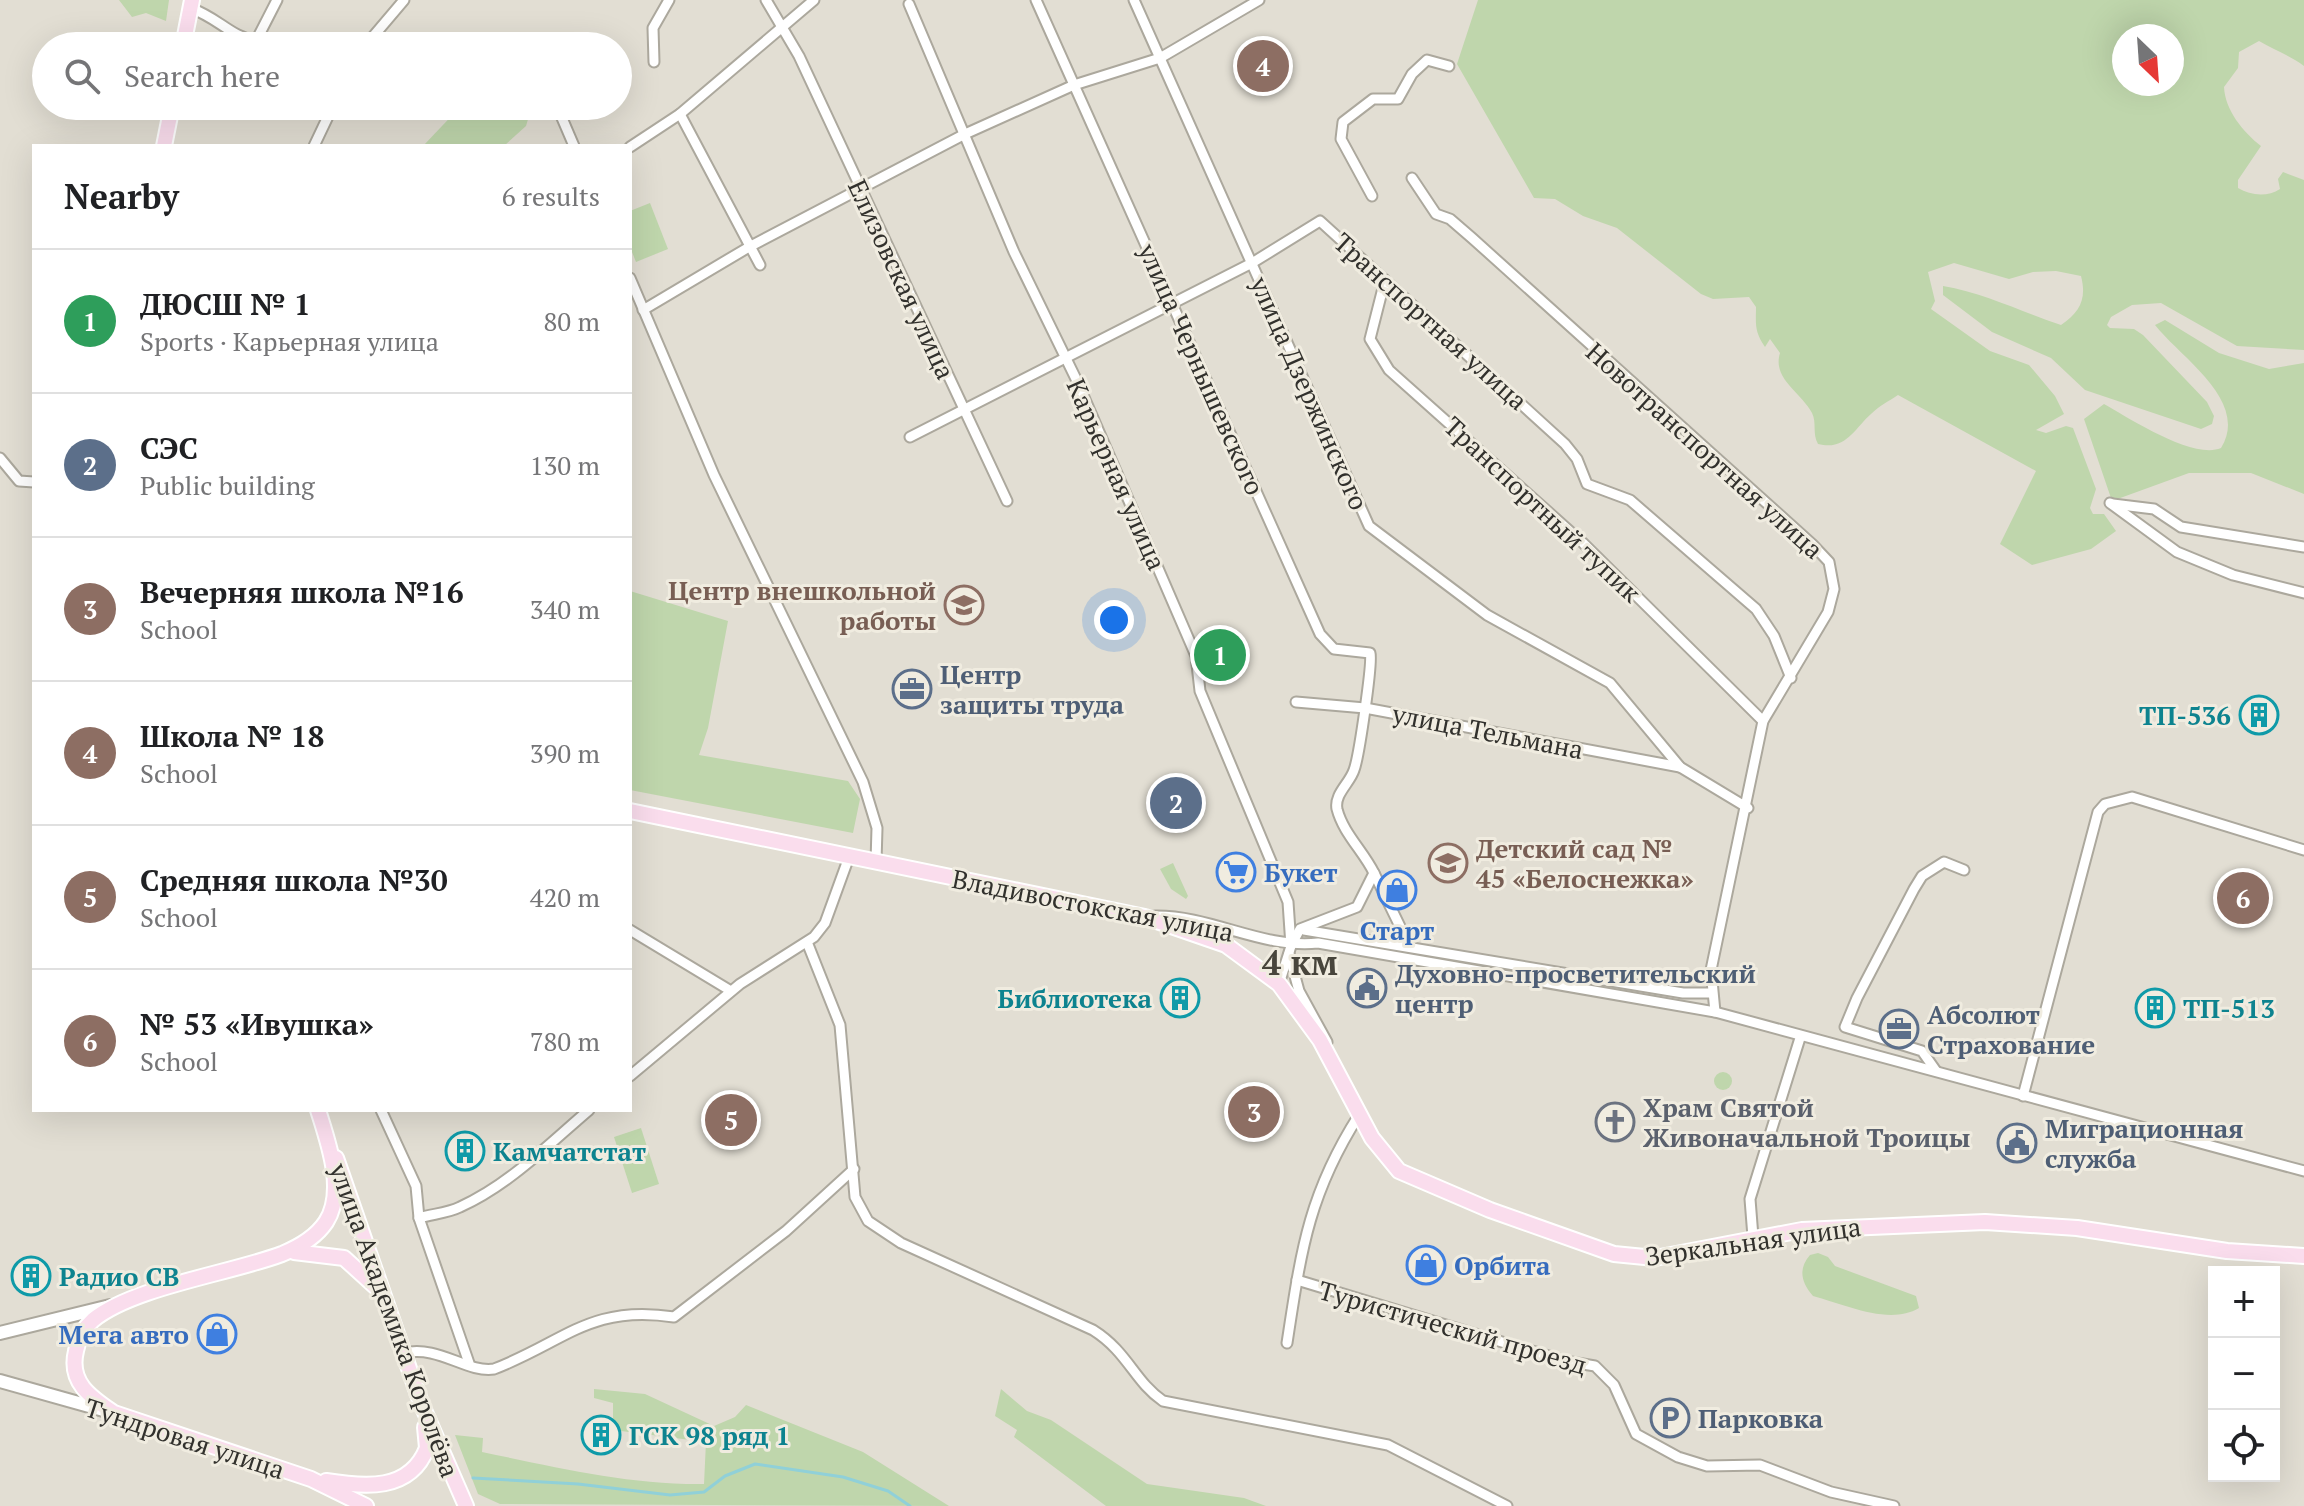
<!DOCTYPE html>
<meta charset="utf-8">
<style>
body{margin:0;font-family:"PT Serif",serif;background:#f6f6f6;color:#202124}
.controls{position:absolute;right:24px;bottom:24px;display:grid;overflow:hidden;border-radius:0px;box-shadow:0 8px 32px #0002}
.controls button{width:72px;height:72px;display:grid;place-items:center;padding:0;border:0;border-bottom:2px solid #e0e0e0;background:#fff;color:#202124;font:40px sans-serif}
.compass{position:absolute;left:2112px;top:24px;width:72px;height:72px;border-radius:50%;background:#fff;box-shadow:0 8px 32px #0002;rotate:155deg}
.you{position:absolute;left:1114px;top:620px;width:28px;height:28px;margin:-20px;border:6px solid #fff;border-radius:50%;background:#1a73e8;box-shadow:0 0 0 12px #1a73e833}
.badge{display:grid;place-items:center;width:52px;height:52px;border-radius:50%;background:#0f766e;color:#fff;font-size:26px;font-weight:700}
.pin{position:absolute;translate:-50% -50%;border:4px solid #fff;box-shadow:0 2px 8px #0006}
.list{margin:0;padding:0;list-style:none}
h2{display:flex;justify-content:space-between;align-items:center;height:104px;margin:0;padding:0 32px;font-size:34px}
h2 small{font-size:26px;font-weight:400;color:#757577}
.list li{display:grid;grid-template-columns:52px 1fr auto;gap:24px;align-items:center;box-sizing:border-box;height:144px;padding:0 32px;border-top:2px solid #e0e0e0}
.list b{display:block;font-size:30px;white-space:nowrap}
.list p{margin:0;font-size:26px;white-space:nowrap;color:#757577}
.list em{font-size:26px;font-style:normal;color:#757577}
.icon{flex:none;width:44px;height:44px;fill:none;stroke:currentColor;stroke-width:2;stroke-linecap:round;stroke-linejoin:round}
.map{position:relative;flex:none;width:2304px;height:1506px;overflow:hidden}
.search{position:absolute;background:#fff;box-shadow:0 8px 32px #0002;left:32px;top:32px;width:600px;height:88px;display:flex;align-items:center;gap:20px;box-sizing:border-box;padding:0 28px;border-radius:44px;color:#757577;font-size:30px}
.panel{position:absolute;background:#fff;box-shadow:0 8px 32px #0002;left:32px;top:144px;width:600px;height:968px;border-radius:0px}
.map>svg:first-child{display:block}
</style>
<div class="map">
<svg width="2304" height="1506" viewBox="0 0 2304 1506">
<rect width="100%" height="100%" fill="#e2ded3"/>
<g fill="#bfd6ac" fill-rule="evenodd">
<path d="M119,0h50l-3,21 -20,-8 -14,4z"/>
<path d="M1478,0h826v66c-15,-11 -30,-16 -45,-25l-20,11 -1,16 -14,19c1,23 19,45 37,59l-23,34v8c13,8 30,9 42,1l-2,-10 5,-7 21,8v170l-67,-4 -76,-43 -29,2 -21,12 -4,8 3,3 24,1 9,6 64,67 7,14 -2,8 -11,5 -116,-39 -34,-32 -59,-26 -49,-37v-9c41,7 79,26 118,39 19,-13 26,-26 20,-49l-25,-5 -23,1 -24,7 -55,-16 -26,9 7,29 -4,8 59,42 39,14 26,31 9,18 -28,16 10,3 20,-7 7,2 23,61 -6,19 3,6h11l12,17 -25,18 -59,16 -32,-21 36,-73 -138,-76c-9,6 -19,11 -27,19 -17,15 -25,37 -53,30 -6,-11 -1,-21 -6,-31 -11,-21 -40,-34 -32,-60l-10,-14 -5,8c-11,-16 -9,-23 -9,-40l-7,-10 -36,2 -12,-5 -84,-66 -34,-12 -28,-17 -21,-1 -77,-134zM2124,36h48v48h-48z"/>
<path d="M461,106h71l-6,20 -22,20h-81z"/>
<path d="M650,203l18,46 -32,13 -6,-15v-36z"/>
<path d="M2165,320l54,33 50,16 35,-6v131l-53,-21h-62l-77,28 -28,-82 20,-15c25,14 89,56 117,44 29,-47 -40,-90 -66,-123z"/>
<path d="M630,591l98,30 -20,107 -9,27 149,26 12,18 -7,34 -223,-43z"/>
<path d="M1173,863l15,33 -2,3 -15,-10 -11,-20z"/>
<circle cx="1723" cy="1081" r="9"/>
<path d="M641,1128l18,56 -27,9 -18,-56z"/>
<path d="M1818,1253l10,4 7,9 81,30 3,12c-30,18 -75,-4 -106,-12 -12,-14 -15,-27 -3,-41z"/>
<path d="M594,1389l51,5 69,32 21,-9 11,-12 117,47 86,54 -449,-2 -22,-10 -23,-59 28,3 -1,14c73,15 147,33 222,32l2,-42 -108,-14 1,-8 14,-1v-16l-19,-5z"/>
<path d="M1001,1389l26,22 24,9 96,64 97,14 22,8h-160l-92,-69 3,-7 -22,-14z"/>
</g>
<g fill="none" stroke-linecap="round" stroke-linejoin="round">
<path stroke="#90d0d8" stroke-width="3" d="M473,1478l105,6 92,11 34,-3 21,-16 30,-12 88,13 45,14 22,15"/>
<g stroke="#aca89d" stroke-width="13">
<g id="street">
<path d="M766,0l33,56 208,445"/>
<path d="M1036,0l284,634 14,15 36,4c3,8 -11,104 -16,117 -4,13 -20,24 -17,39 6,24 27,43 37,64l-17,34 -57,22 -9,17"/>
<path d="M1134,0l235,526 118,89 123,68 70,84 68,41"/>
<path d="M909,4l105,248 63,129 119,275 4,35 88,211 3,44 -12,38"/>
<path d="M190,8c29,10 39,28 66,33l21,-41"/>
<path d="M365,46l39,-46"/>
<path d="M654,62l-1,-34 16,-28"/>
<path d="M559,111l15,35"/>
<path d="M680,114l80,151"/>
<path d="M314,146l19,-40"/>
<path d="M630,147l50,-33 134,-114"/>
<path d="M1412,178l24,36 14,5 22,19 340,306 17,18 5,27 -6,23 -65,109 -52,249 4,42"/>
<path d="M1372,196l-31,-57 2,-17 30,-23h25l14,-25 15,-14 22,6"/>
<path d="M630,278l84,197 149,307 14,46 -1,34"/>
<path d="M1385,280l-15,59 19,31 194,173 180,178"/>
<path d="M643,310l106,-63 216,-113 109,-49 86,-27 99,-58"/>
<path d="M910,437l342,-174 68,-42 245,223 12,15 10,25 43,16 126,109 18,27 17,42"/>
<path d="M0,458l19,23 15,1"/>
<path d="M2110,503l67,49 56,23 71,18"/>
<path d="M2113,504l41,5 27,18 123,20"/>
<path d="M1296,702l69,6 315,59"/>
<path d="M1374,873l35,72"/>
<path d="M1155,916c56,-1 107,33 163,27l397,69 589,159"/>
<path d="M630,930l101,61"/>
<path d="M1304,930l379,63h28"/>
<path d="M807,942l33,83 15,172 13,24 33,22 192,87c35,22 41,51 70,71l225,44 119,61"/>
<path d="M1289,954l10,37 28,51"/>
<path d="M1936,1071l-14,-20 -77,-24 12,-29 57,-109 8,-13 22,-14 20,8"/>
<path d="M630,1076l110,-92 74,-47 11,-14 24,-66"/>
<path d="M2023,1096l75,-284 7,-8 27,-7 172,53"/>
<path d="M381,1110l35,76 3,32 50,145"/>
<path d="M419,1218c13,-4 29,-5 41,-11 49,-22 89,-63 129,-97"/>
<path d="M1753,1237l-3,-38 50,-161"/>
<path d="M1297,1280l268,81 30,5 19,19 22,49 42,23 29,9 53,-1 71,27 63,14"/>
<path d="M1287,1343c14,-91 21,-148 72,-228"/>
<path d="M404,1353c35,-8 62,20 90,16 71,-27 96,-65 180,-52l112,-86 68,-62"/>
</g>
</g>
<g stroke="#aca89d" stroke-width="16">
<g id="secondary">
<path d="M0,1333l110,-27"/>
<path d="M0,1381l107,30"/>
</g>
</g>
<g stroke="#fff" stroke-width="18">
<g id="primary">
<path d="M183,46l9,-46"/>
<path d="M164,146l8,-40"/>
<path d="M630,811l515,106 81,28 53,39 41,56 52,98 27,33 91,39 124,44 41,4 147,-28 183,-8 92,6 150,23 77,5"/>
<path d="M318,1110c10,32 28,81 8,112 -10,15 -27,25 -44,32 -50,19 -149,33 -189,66 -9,8 -15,20 -17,31 -8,32 16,47 38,62l197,66 55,27"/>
<path d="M336,1158l85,245 45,103"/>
<path d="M294,1252l50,6 32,29"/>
<path d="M326,1481c38,6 84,11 101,-33l-2,-21"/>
</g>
</g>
<use href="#street" stroke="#fff" stroke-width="9"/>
<use href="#secondary" stroke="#fff" stroke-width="12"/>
<use href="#primary" stroke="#fadded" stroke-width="14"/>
</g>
<defs>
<g id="school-ring" transform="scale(2)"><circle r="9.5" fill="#f0ece0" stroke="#8d6e63" stroke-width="1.5"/><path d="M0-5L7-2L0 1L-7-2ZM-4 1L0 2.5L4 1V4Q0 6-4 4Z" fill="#8d6e63"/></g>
<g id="office-ring" transform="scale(2)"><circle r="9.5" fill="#f0ece0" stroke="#5c6f8a" stroke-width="1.5"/><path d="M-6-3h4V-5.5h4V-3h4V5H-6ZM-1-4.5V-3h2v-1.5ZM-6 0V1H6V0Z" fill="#5c6f8a"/></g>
<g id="building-ring" transform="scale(2)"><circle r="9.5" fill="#f0ece0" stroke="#0f9aa8" stroke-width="1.5"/><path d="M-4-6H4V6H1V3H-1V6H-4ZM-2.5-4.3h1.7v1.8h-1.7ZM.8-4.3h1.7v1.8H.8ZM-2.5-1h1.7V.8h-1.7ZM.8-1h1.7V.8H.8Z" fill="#0f9aa8"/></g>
<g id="supermarket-ring" transform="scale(2)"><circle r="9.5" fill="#f0ece0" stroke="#3f7fe0" stroke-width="1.5"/><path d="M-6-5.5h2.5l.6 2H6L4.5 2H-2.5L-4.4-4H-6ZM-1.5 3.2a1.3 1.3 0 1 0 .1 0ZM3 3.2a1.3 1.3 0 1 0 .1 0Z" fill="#3f7fe0"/></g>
<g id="shop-ring" transform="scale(2)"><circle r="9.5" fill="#f0ece0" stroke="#3f7fe0" stroke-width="1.5"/><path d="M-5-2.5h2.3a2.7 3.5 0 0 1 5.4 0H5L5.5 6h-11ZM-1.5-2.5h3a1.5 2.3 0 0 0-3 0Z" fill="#3f7fe0"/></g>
<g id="civic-ring" transform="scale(2)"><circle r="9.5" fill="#f0ece0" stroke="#5c6f8a" stroke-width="1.5"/><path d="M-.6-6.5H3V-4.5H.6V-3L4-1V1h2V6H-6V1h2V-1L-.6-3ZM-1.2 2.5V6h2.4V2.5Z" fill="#5c6f8a"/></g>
<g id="church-ring" transform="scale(2)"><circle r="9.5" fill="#f0ece0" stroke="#6b7280" stroke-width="1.5"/><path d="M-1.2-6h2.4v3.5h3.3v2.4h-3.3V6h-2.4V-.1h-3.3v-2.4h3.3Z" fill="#6b7280"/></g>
<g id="parking-ring" transform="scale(2)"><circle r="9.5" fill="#f0ece0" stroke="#5c6f8a" stroke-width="1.5"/><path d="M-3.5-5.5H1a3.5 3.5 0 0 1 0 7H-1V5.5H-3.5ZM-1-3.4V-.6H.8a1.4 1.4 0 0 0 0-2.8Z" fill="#5c6f8a"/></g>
</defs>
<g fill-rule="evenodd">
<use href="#school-ring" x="964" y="605"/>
<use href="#office-ring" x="912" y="689"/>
<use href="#building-ring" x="2259" y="715"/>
<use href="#school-ring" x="1448" y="863"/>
<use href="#supermarket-ring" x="1236" y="872"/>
<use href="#shop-ring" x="1397" y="890"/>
<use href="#civic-ring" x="1367" y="988"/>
<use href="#building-ring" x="1180" y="998"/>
<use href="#building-ring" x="2155" y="1008"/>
<use href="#office-ring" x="1899" y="1029"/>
<use href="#church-ring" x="1615" y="1122"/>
<use href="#civic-ring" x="2017" y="1143"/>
<use href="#building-ring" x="465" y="1151"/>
<use href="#shop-ring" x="1426" y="1265"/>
<use href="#building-ring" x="31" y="1276"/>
<use href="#shop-ring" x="217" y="1334"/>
<use href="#parking-ring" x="1670" y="1418"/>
<use href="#building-ring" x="601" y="1435"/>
</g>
<g text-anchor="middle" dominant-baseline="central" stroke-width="6" stroke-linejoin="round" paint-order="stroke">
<g font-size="26" fill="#32312d" stroke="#f0ece0">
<text transform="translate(902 279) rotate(65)">Елизовская улица</text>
<text transform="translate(1431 321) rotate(42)">Транспортная улица</text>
<text transform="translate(1202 369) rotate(66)">улица Чернышевского</text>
<text transform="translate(1310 393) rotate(66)">улица Дзержинского</text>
<text transform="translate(1705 450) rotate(42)">Новотранспортная улица</text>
<text transform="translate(1117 474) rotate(66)">Карьерная улица</text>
<text transform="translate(1543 509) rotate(43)">Транспортный тупик</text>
<text transform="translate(1488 731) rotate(11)">улица Тельмана</text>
<text transform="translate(1093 905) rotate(11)">Владивостокская улица</text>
<text transform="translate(1753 1241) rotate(-8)">Зеркальная улица</text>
<text transform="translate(395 1320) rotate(70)">улица Академика Королёва</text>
<text transform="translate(1453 1327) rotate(16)">Туристический проезд</text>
<text transform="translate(185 1438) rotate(18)">Тундровая улица</text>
</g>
<g font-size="26" font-weight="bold" fill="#785e54" stroke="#f0ece0" text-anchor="end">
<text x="936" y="590">Центр внешкольной<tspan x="936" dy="30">работы</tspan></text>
<text x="1476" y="848" text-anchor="start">Детский сад №<tspan x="1476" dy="30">45 «Белоснежка»</tspan></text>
</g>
<g font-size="26" font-weight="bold" fill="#4e5e75" stroke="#f0ece0" text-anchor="start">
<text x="940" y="674">Центр<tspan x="940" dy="30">защиты труда</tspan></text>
<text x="1395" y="973">Духовно-просветительский<tspan x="1395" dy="30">центр</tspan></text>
<text x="1927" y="1014">Абсолют<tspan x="1927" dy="30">Страхование</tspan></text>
<text x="2045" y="1128">Миграционная<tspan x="2045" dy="30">служба</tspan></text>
<text x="1698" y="1418">Парковка</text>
</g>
<g font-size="26" font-weight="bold" fill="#0d838f" stroke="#f0ece0" text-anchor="start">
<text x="2231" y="715" text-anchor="end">ТП-536</text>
<text x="1152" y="998" text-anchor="end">Библиотека</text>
<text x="2183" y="1008">ТП-513</text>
<text x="493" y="1151">Камчатстат</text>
<text x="59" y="1276">Радио СВ</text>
<text x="629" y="1435">ГСК 98 ряд 1</text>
</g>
<g font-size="26" font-weight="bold" fill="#366cbe" stroke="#f0ece0" text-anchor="start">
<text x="1264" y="872">Букет</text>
<text x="1397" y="930" text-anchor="middle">Старт</text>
<text x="1454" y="1265">Орбита</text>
<text x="189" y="1334" text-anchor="end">Мега авто</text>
</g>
<g font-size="26" font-weight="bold" fill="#5b616d" stroke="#f0ece0" text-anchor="start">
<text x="1643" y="1107">Храм Святой<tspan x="1643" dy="30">Живоначальной Троицы</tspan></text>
</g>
<g font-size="34" font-weight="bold" fill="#48453c" stroke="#f0ece0">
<text x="1300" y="962">4 км</text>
</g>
</g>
</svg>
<div class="controls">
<button>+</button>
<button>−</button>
<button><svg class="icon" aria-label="locate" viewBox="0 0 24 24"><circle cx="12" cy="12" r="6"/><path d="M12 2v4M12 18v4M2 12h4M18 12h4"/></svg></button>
</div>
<svg class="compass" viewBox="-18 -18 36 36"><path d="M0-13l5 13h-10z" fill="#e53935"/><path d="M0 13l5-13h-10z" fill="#757577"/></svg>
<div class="you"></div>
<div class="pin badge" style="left:1220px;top:655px;background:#2e9e5b">1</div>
<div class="pin badge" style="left:1176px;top:803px;background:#5c6f8a">2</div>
<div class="pin badge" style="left:1254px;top:1112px;background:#8d6e63">3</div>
<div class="pin badge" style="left:1263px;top:66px;background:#8d6e63">4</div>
<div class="pin badge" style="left:731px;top:1120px;background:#8d6e63">5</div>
<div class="pin badge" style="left:2243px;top:898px;background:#8d6e63">6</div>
<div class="search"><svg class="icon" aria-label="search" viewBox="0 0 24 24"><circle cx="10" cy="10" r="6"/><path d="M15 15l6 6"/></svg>Search here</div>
<section class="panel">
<h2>Nearby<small>6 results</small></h2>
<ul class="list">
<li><span class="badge" style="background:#2e9e5b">1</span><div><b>ДЮСШ № 1</b><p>Sports · Карьерная улица</p></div><em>80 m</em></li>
<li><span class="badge" style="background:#5c6f8a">2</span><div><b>СЭС</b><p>Public building</p></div><em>130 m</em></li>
<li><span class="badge" style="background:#8d6e63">3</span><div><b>Вечерняя школа №16</b><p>School</p></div><em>340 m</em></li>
<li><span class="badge" style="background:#8d6e63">4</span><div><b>Школа № 18</b><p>School</p></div><em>390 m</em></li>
<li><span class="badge" style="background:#8d6e63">5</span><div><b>Средняя школа №30</b><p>School</p></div><em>420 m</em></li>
<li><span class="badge" style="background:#8d6e63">6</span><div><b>№ 53 «Ивушка»</b><p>School</p></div><em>780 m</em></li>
</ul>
</section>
</div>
